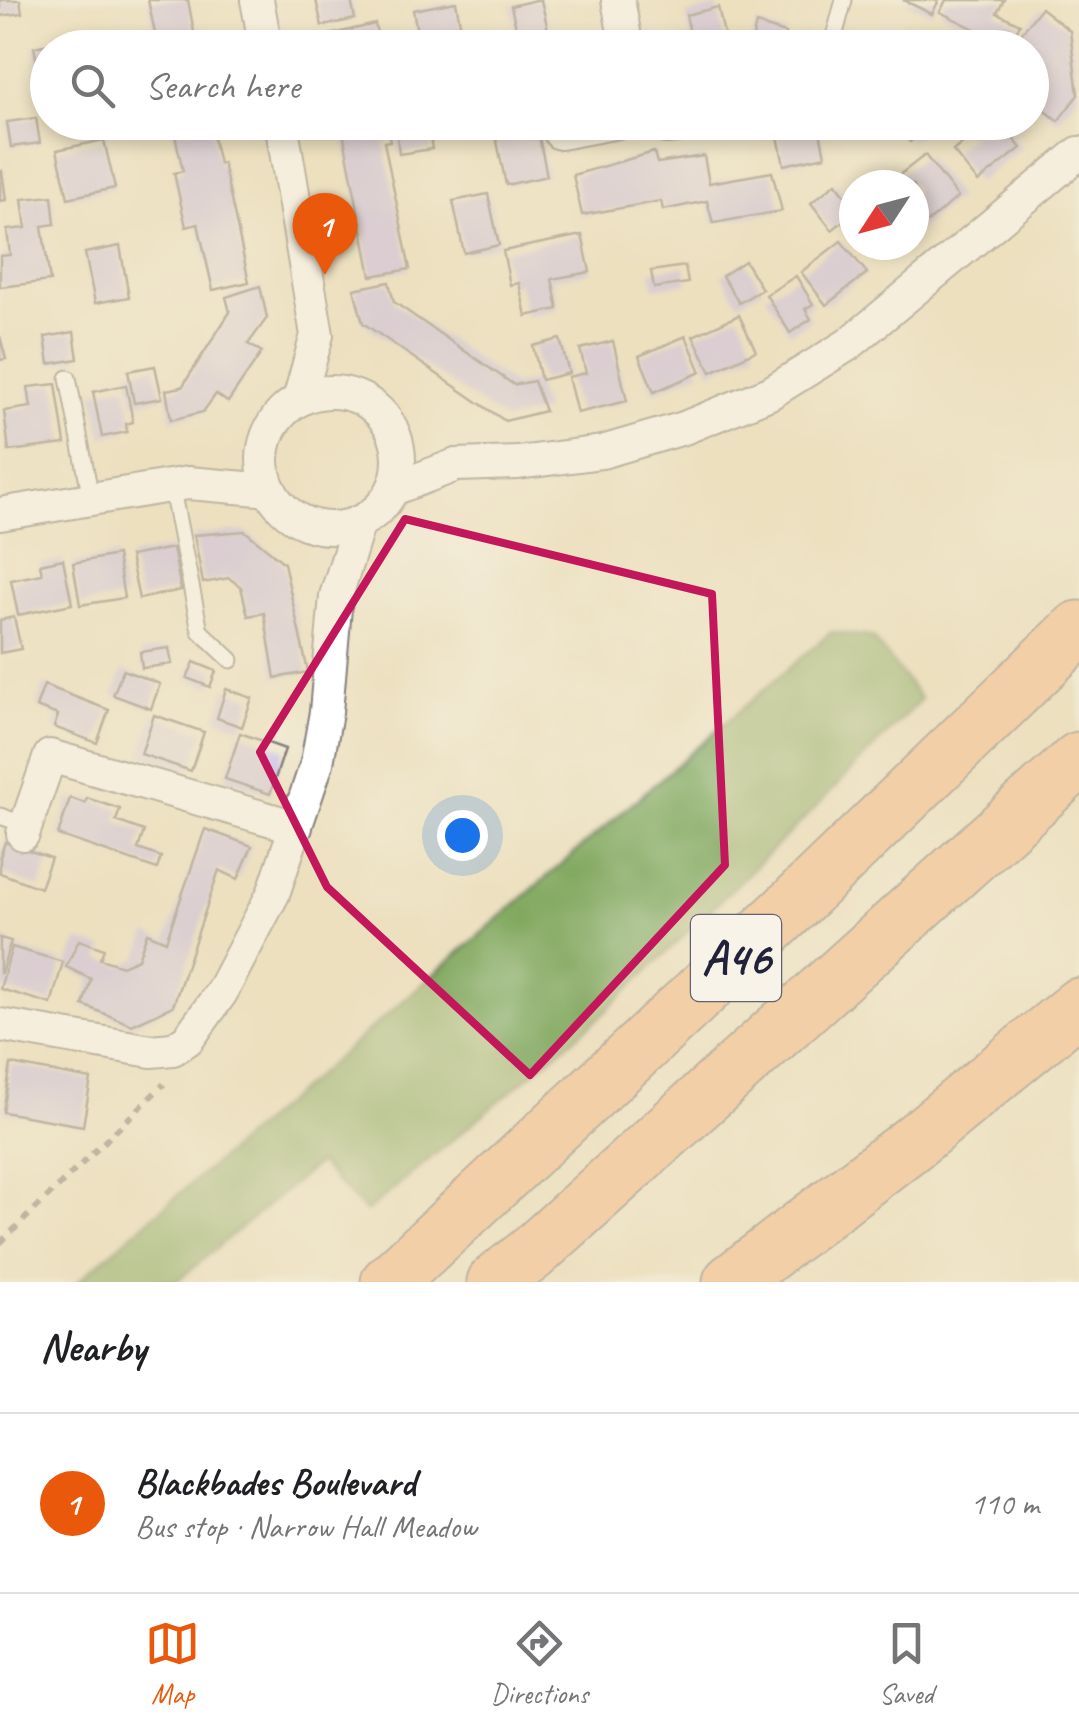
<!DOCTYPE html>
<meta charset="utf-8">
<style>
body{margin:0;font-family:Caveat,sans-serif;background:#f6f6f6;color:#202124}
.compass{position:absolute;left:839px;top:170px;width:90px;height:90px;border-radius:50%;background:#fff;box-shadow:0 5px 15px #0003;rotate:234deg}
.you{position:absolute;left:462px;top:835px;width:35px;height:35px;margin:-25px;border:8px solid #fff;border-radius:50%;background:#1a73e8;box-shadow:0 0 0 15px #1a73e833}
.badge{display:grid;place-items:center;width:65px;height:65px;border-radius:50%;background:#ea580c;color:#fff;font-size:32px;font-weight:700}
.pin{position:absolute;translate:-50% -82px;filter:drop-shadow(0 2px 5px #0008)}
.pin::after{content:'';position:absolute;top:52px;width:35px;height:30px;background:inherit;clip-path:polygon(0 0,100% 0,50% 100%)}
.list{margin:0;padding:0;list-style:none}
h2{display:flex;justify-content:space-between;align-items:center;height:130px;margin:0;padding:0 40px;font-size:42px}
h2 small{font-size:32px;font-weight:400;color:#757577}
.list li{display:grid;grid-template-columns:65px 1fr auto;gap:30px;align-items:center;box-sizing:border-box;height:180px;padding:0 40px;border-top:2px solid #e0e0e0}
.list b{display:block;font-size:38px;white-space:nowrap}
.list p{margin:0;font-size:32px;white-space:nowrap;color:#757577}
.list em{font-size:32px;font-style:normal;color:#757577}
.icon{flex:none;width:55px;height:55px;fill:none;stroke:currentColor;stroke-width:2;stroke-linecap:round;stroke-linejoin:round}
.map{position:relative;flex:none;width:1079px;height:1282px;overflow:hidden}
.search{position:absolute;background:#fff;box-shadow:0 5px 15px #0003;left:30px;right:30px;top:30px;height:110px;display:flex;align-items:center;gap:25px;box-sizing:border-box;padding:0 35px;border-radius:55px;color:#757577;font-size:38px}
.sheet{height:310px;background:#fff}
nav{display:flex;justify-content:space-around;align-items:center;box-sizing:border-box;height:140px;border-top:2px solid #e0e0e0;background:#fff;font-size:28px;color:#757577}
nav a{display:grid;justify-items:center;gap:5px}
nav .on{color:#ea580c}
.map>svg:first-child{display:block}
</style>
<div class="map">
<svg width="1079" height="1282" viewBox="0 0 1079 1282">
<rect width="100%" height="100%" fill="#f7f3e8"/>
<filter id="ink" filterUnits="userSpaceOnUse"><feTurbulence type="fractalNoise" baseFrequency=".01" numOctaves="2"/><feDisplacementMap in="SourceGraphic" scale="20" xChannelSelector="R" yChannelSelector="G"/><feConvolveMatrix kernelMatrix="1 2 1 2 8 2 1 2 1" color-interpolation-filters="sRGB"/></filter>
<filter id="wash" filterUnits="userSpaceOnUse"><feTurbulence type="fractalNoise" baseFrequency=".0048" numOctaves="4" result="noise"/><feDisplacementMap in="SourceGraphic" scale="40" xChannelSelector="R" yChannelSelector="G"/><feGaussianBlur stdDeviation="2.25" result="paint"/><feColorMatrix in="noise" values="0 0 0 0 0 0 0 0 0 0 0 0 0 0 0 0 0 1.4 0 .05"/><feComposite in="paint" operator="in"/></filter>
<g filter="url(#wash)">
<rect width="100%" height="100%" fill="#ece0bf"/>
<path fill="#81a85e" stroke="#52654c" stroke-width="2.5" d="M831,632l41,5 49,62 -109,112 -211,205 -235,196 -48,-49 -142,119h-99z"/>
<g id="blocks">
<g fill="#c5b7e6">
<path d="M0,0h20l2,13 -22,3z"/>
<path d="M148,0h40l9,48h-39z"/>
<path d="M316,0h35l4,19 -33,7z"/>
<path d="M536,0h5l8,34 -30,7 -8,-35z"/>
<path d="M903,0h36l-7,14z"/>
<path d="M946,0h58l-7,13 23,11 -12,24h-15l-16,-9 4,-7 -41,-20z"/>
<path d="M456,2l6,32 -43,8 -6,-32z"/>
<path d="M718,7l9,41h-71l35,-10 -5,-23z"/>
<path d="M1041,8l29,23 8,64 -20,26 -26,-22 10,-14 -5,-37 -17,-13z"/>
<path d="M375,24l4,18 -9,2 1,4h-43l-3,-12z"/>
<path d="M756,24l30,9 -4,15h-32z"/>
<path d="M99,34l2,14h-53v27l-8,2 -6,-30z"/>
<path d="M600,35l3,13h-50v-2z"/>
<path d="M36,118l4,25 -29,4 -4,-25z"/>
<path d="M341,122h46l3,19 -6,1 26,127 -39,7z"/>
<path d="M493,122h43l11,54 -41,9z"/>
<path d="M775,122h43l7,34 -41,9z"/>
<path d="M893,122h40l-23,20z"/>
<path d="M988,122h12l21,26 -43,34 -25,-31z"/>
<path d="M1004,122h24l-14,12z"/>
<path d="M210,124l9,40 4,-1 26,119 -36,8 -15,-66 -12,3 -12,-54 9,-2 -9,-40z"/>
<path d="M429,131l3,18 -33,5 -2,-18z"/>
<path d="M104,140l11,48 -47,10 -11,-48z"/>
<path d="M654,152l3,11 47,-7 5,27 63,-11 10,39 -69,12 -6,-22 -44,9 -2,-9 -79,14 -9,-40z"/>
<path d="M925,155l33,42 -40,33 -4,-5v-40h-9l-7,-9z"/>
<path d="M2,171l4,29 -6,1v-29z"/>
<path d="M836,183l18,24v6l-22,17 -21,-27z"/>
<path d="M488,194l11,51 -35,8 -11,-52z"/>
<path d="M52,196l3,28 -13,2 8,55 -50,6v-31l10,-1 -3,-25 19,-2 -4,-29z"/>
<path d="M582,235l8,37 -38,7 6,30 -32,7 -7,-33 -9,2 -7,-34z"/>
<path d="M841,241l26,32 -41,32 -25,-33z"/>
<path d="M120,246l9,51 -34,6 -10,-50z"/>
<path d="M745,261l17,28 -23,14 -17,-27z"/>
<path d="M685,266l3,17 -34,5 -3,-17z"/>
<path d="M796,276l17,28 -8,5 6,10 -21,14 -24,-38z"/>
<path d="M389,282l5,20 120,83 20,-4 11,30 -40,10 -142,-98 -9,-34z"/>
<path d="M260,286l7,32 -19,26 14,8 -34,50 -12,-8 -13,18 -32,8 -5,-30 16,-3 48,-75 -4,-15z"/>
<path d="M739,315l17,36 -45,21 -18,-36z"/>
<path d="M74,332l4,27 -29,5 -4,-27z"/>
<path d="M0,336l6,23 -6,1z"/>
<path d="M686,336l15,36 -47,20 -15,-36z"/>
<path d="M560,339l9,34 -28,7 -8,-34z"/>
<path d="M613,341l14,60 -50,12 -9,-36 18,-4 -6,-24z"/>
<path d="M155,366l7,32 -28,5 -6,-32z"/>
<path d="M56,384l9,60 -56,7 -5,-40 27,-4 -3,-20z"/>
<path d="M126,385l7,37 -7,2 1,8 -25,5 -9,-45z"/>
<path d="M245,531l39,32 24,109 -33,6 -11,-65 -16,3 -7,-29 -12,-9 -26,5 -9,-48z"/>
<path d="M173,548l8,42 -42,9 -9,-43z"/>
<path d="M117,555l7,43 -44,7 -7,-42z"/>
<path d="M63,559l9,45 -54,11 -7,-35 31,-6 -2,-10z"/>
<path d="M14,617l7,32 -21,4v-33z"/>
<path d="M169,648l3,16 -30,4 -2,-16z"/>
<path d="M194,662l22,9 -6,16 -23,-9z"/>
<path d="M123,670l37,14 -9,25 -38,-14z"/>
<path d="M44,685l65,25 -12,33 -43,-16 4,-12 -22,-8z"/>
<path d="M226,689l26,9 -10,29 -25,-9z"/>
<path d="M154,715l50,17 -13,39 -50,-17z"/>
<path d="M240,733l45,16 -15,45 -45,-15z"/>
<path d="M70,798l15,5 2,-5 33,11 -4,12 28,10 -6,18 23,8 -4,12 -99,-34z"/>
<path d="M205,829l47,17 -14,33 -19,-9 -46,136 -41,19 -49,-20 8,-26 -25,-12 13,-27 25,9 -4,10 22,7 16,-7 9,-26 19,8z"/>
<path d="M5,842l46,16 -11,30 -40,-15v-16z"/>
<path d="M0,938l11,3 -10,32h-1z"/>
<path d="M12,947l51,15 -12,42 -51,-15z"/>
<path d="M11,1064l80,15 -8,47 -80,-14z"/>
</g>
</g>
</g>
<g filter="url(#ink)">
<use href="#blocks" fill-opacity="0" stroke="#87817d" stroke-width="2.5"/>
<g fill="none" stroke-linecap="round" stroke-linejoin="round">
<g stroke="#87817d" stroke-width="19">
<g id="lane">
<path d="M831,48l13,-48"/>
<path d="M72,122v4l24,-4"/>
<path d="M68,378l23,120"/>
<path d="M171,485l29,146 31,29"/>
<path d="M0,816l26,9"/>
</g>
</g>
<g stroke="#87817d" stroke-width="36">
<g id="street">
<path d="M257,0l9,48"/>
<path d="M618,0l9,48"/>
<path d="M281,122l36,213 -18,65"/>
<path d="M652,122l14,5 47,-5"/>
<path d="M560,133l58,-11"/>
<circle cx="331" cy="460" r="68"/>
<path d="M393,489l63,-24 62,-2 84,-11 82,-24 86,-35 79,-49 230,-191"/>
<path d="M0,514l188,-31 82,7"/>
<path d="M23,834l27,-78 246,71"/>
<path d="M0,1025l151,26 22,-2 15,-10 33,-46 52,-99 44,-131 9,-51 10,-116 23,-74"/>
</g>
</g>
<g stroke="#87817d" stroke-width="59">
<g id="highway">
<path d="M389,1282l396,-369 294,-284"/>
<path d="M495,1282l36,-28 548,-494"/>
<path d="M731,1282l183,-140 165,-136"/>
</g>
</g>
<path stroke="#87817d" stroke-width="6" stroke-dasharray="8 8" stroke-linecap="butt" d="M0,1243l164,-159"/>
<use href="#lane" stroke="#fff" stroke-width="15"/>
<use href="#street" stroke="#fff" stroke-width="32"/>
<use href="#highway" stroke="#fbbb8d" stroke-width="55"/>
</g>
</g>
<path d="M0 0H1079V1282H0ZM405,519l307,75 13,271 -195,210 -203,-188 -67,-135z" fill="#ece0bf" fill-opacity=".55" fill-rule="evenodd"/>
<path fill="none" stroke="#c2185b" stroke-width="8" stroke-linejoin="round" d="M405,519l307,75 13,271 -195,210 -203,-188 -67,-135z"/>
<g text-anchor="middle" dominant-baseline="central" stroke-width="10" stroke-linejoin="round" paint-order="stroke">
<rect fill="#f7f3e8" stroke="#62616f" stroke-width="2.5" x="691" y="915" width="90" height="86" rx="8"/>
<g font-size="48" font-weight="bold" fill="#22223b">
<text x="736" y="958">A46</text>
</g>
</g>
</svg>
<svg class="compass" viewBox="-18 -18 36 36"><path d="M0-13l5 13h-10z" fill="#e53935"/><path d="M0 13l5-13h-10z" fill="#757577"/></svg>
<div class="you"></div>
<div class="pin badge" style="left:325px;top:275px">1</div>
<div class="search"><svg class="icon" aria-label="search" viewBox="0 0 24 24"><circle cx="10" cy="10" r="6"/><path d="M15 15l6 6"/></svg>Search here</div>
</div>
<section class="sheet">
<h2>Nearby<small></small></h2>
<ul class="list">
<li><span class="badge">1</span><div><b>Blackbades Boulevard</b><p>Bus stop · Narrow Hall Meadow</p></div><em>110 m</em></li>
</ul>
</section>
<nav>
<a class="on"><svg class="icon" aria-label="map" viewBox="0 0 24 24"><path d="M3 6l6-2 6 2 6-2v14l-6 2-6-2-6 2zM9 4v14M15 6v14"/></svg>Map</a>
<a><svg class="icon" aria-label="directions" viewBox="0 0 24 24"><path d="M12 3l9 9-9 9-9-9zM9 14v-3h6M13 9l2 2-2 2"/></svg>Directions</a>
<a><svg class="icon" aria-label="saved" viewBox="0 0 24 24"><path d="M7 4h10v16l-5-4-5 4z"/></svg>Saved</a>
</nav>
